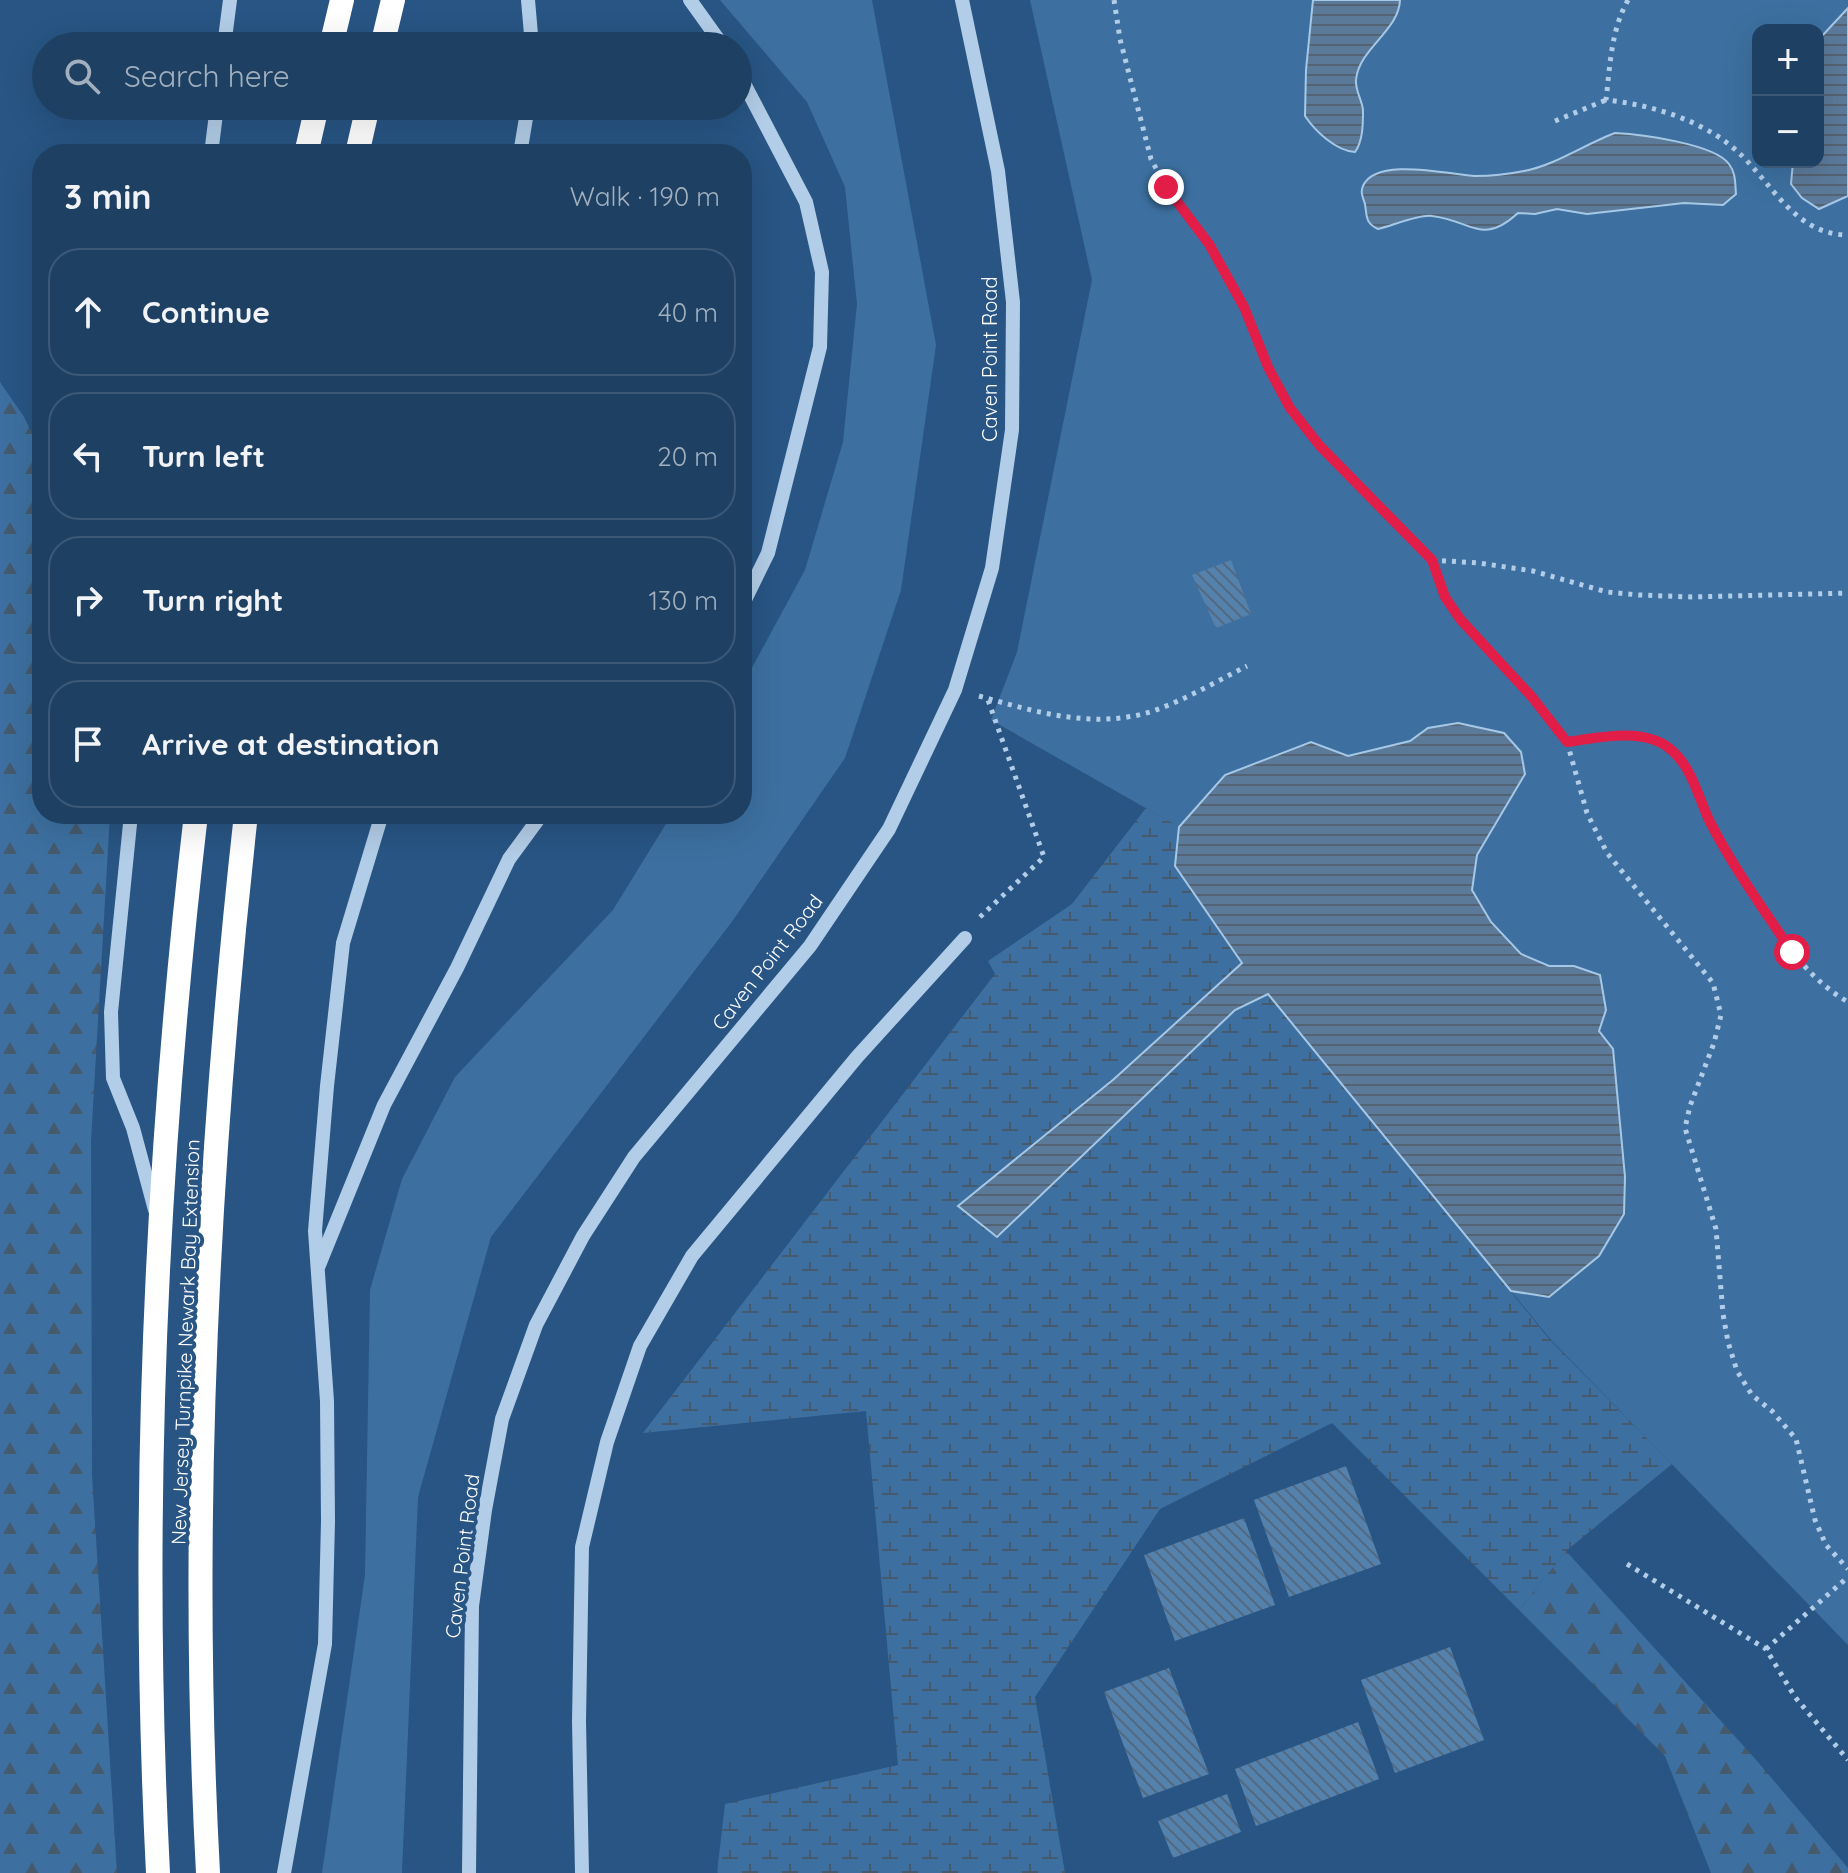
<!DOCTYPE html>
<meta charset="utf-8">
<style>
body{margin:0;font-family:Quicksand,sans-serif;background:#264769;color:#f1f3f6}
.controls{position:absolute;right:24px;top:24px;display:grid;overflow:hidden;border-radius:16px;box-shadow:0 8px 32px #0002}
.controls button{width:72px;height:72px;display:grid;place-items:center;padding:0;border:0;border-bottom:2px solid #3c5978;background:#1e4063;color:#f1f3f6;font:40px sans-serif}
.stop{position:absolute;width:24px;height:24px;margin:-18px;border:6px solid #e11d48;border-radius:50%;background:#fff}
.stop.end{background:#e11d48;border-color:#fff;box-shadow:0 2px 8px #0008}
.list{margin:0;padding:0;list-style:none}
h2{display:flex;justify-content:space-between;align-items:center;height:104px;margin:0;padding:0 32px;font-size:34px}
h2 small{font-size:26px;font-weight:400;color:#a1afbe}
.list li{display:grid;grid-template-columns:52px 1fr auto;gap:24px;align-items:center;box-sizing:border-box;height:128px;margin:0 16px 16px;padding:0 16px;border:2px solid #3c5978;border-radius:32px}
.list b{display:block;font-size:30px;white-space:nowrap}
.list em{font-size:26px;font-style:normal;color:#a1afbe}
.icon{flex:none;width:44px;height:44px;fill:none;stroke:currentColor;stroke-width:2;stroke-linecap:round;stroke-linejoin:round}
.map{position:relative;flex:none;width:1848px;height:1873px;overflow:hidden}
.search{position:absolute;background:#1e4063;box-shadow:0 8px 32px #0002;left:32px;top:32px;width:720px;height:88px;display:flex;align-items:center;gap:20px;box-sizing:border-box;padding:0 28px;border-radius:44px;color:#a1afbe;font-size:30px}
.panel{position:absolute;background:#1e4063;box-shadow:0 8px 32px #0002;left:32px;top:144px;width:720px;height:680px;border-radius:32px}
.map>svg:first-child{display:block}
</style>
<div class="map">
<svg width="1848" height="1873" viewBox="0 0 1848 1873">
<defs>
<pattern id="forest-firs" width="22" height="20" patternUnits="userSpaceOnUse" patternTransform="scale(2)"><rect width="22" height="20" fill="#3d70a0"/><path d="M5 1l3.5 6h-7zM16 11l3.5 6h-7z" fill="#465a6e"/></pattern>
<pattern id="wetland-marsh" width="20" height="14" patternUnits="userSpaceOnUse" patternTransform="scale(2)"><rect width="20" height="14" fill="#3d70a0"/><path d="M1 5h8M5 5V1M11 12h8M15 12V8" fill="none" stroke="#465a6e"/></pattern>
<pattern id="water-rules" width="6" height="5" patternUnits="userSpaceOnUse" patternTransform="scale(2)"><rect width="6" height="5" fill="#5b7a9a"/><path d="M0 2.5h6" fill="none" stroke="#546373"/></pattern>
<pattern id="building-back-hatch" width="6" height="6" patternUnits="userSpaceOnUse" patternTransform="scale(2)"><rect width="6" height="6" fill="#5581ad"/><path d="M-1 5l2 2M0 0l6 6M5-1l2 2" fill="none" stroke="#516981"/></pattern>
</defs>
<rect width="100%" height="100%" fill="#285584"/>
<g fill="#3d70a0" fill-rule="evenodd">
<path d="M720,0h152l64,345 -35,245 -56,168 -114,165 -240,314 -73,260 -16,376h-80l43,-298 5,-285 32,-111 53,-102 158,-167 59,-96h70v-128l63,-116 38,-128 14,-138 -12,-117 -38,-85z"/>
<path d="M1030,0h818v1645l-297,-305 -308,-377 -64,-136 -188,-107 26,-68 75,-372zM1758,30h60v132h-60z"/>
</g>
<g fill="url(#forest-firs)">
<path d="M0,382l24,35 18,37v360h68l-19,327 1,334 25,398h-117z"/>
<path d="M1566,1551l185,203 97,114v5h-137l-46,-117 -146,-146z"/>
</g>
<path fill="url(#wetland-marsh)" d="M1146,808l33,19 -4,39 68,97 307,377 122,124 -106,87 -47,59 -187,-187 -172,86 -125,188 30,176h-348l8,-69 173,-39 -32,-354 -223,22 352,-459 -7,-13 84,-57z"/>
<g fill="url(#water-rules)" stroke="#a6c8e7" stroke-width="2">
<path d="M1313,0h87c-1,31 -41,48 -44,80 -1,10 6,20 7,30 0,14 0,31 -8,42 -19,-1 -40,-21 -50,-36l1,-46z"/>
<path d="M1848,8v188l-29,13 -17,-11 -11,-14 2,-22h25v-100l4,-26z"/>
<path d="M1615,133c25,1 100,11 114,31 7,9 6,20 7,30l-13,11 -39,-2 -97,11 -30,-5 -22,5 -17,-1c-36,33 -45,8 -86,3 -13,-2 -40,10 -54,13 -13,-6 -11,-13 -13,-25 -2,-6 -5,-12 -2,-18 13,-30 88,-11 112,-10 15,0 34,-2 49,-5 32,-6 61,-27 91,-38z"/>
<path d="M1458,723l46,10 17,19 4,22 -48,81 -5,35 19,32 30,32 28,12h25l26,9 6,35 -7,21 14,18 12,128 -1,37 -25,42 -50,41 -38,-6 -243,-297 -33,16 -238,227 -39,-31 156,-127 128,-116 -67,-97 4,-39 46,-52 86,-33 37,14 62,-15 18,-13z"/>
</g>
<g fill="url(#building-back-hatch)">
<path d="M1231,560l20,54 -35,14 -24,-53z"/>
<path d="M1346,1466l35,98 -92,33 -35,-97z"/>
<path d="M1244,1518l31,87 -100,36 -31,-86z"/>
<path d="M1450,1647l34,93 -89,33 -34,-93z"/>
<path d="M1169,1668l40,106 -66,24 -39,-106z"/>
<path d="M1358,1722l21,57 -123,47 -21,-57z"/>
<path d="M1227,1794l14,38 -68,26 -15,-37z"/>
</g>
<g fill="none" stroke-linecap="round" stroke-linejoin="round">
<g stroke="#b2cde7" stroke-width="5" stroke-dasharray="4 6" stroke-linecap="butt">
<path d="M1114,0l6,39 31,120 15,28 43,57 35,63 24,60 22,41 30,38 112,114 13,37 15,22 72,78 35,45c30,-4 74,-14 101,5 23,16 30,49 42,73 8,18 21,35 31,52 29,48 57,101 107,130"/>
<path d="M1628,0c-17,30 -18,66 -22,100 46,5 97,20 132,52 34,31 57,83 110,83"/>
<path d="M1555,121l51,-21"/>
<path d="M1432,560l47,3 54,8 74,21 32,3 53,2 156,-4"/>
<path d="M979,696c57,16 115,34 174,15 32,-11 64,-30 94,-45"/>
<path d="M1567,742l20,71 20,40 106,130 8,32 -7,28 -24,63 -5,22 31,101 7,85 5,28 9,29 15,24 20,16 24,28 19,81 11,25 22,24"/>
<path d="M980,917l64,-60 -56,-157"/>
<path d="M1627,1564l139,85 29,48 53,63"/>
<path d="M1766,1649l82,-72"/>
</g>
<g stroke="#b2cde7" stroke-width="14">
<path d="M528,0l4,46"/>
<path d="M690,0l33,46"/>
<path d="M224,46l6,-46"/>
<path d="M738,72l68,130 16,70 -2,75 -52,206 -26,53"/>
<path d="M211,154l6,-48"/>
<path d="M520,154l8,-48"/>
<path d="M131,814l-20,198 2,66 20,50 22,82"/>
<path d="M319,1265l65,-160 73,-137 52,-109 33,-45"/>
<path d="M284,1873l41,-229 3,-123 -1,-120 -12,-170 12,-145 16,-143 39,-129"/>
<path d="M469,1873l3,-267 13,-96 17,-91 34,-94 47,-89 51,-79 176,-211 79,-117 66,-139 37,-122 20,-138 1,-128 -15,-131 -36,-171"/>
<path d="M582,1873l-3,-152 3,-174 25,-105 33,-96 52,-90 165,-199 108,-119"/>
</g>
<g stroke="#fff" stroke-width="24">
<path d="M331,46l11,-46"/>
<path d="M382,46l11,-46"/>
<path d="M306,154l11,-48"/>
<path d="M357,154l11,-48"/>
<path d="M158,1873c-18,-353 -3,-708 38,-1059"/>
<path d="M208,1873c-19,-353 -1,-708 38,-1059"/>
</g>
</g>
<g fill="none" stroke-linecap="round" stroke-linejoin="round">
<path stroke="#e11d48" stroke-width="10" d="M1166,187l43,57 35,63 24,60 22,41 30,38 112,114 13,37 15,22 72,78 35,45c30,-4 75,-15 102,6 23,18 29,49 41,74 23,45 54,88 82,130"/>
</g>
<g text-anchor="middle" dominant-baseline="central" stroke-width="8" stroke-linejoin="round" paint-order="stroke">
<g font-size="20" fill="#fff" stroke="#285584">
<text transform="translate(989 359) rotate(-90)">Caven Point Road</text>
<text transform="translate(767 962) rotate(-52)">Caven Point Road</text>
<text transform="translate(185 1342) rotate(-88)">New Jersey Turnpike Newark Bay Extension</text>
<text transform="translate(462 1556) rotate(-83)">Caven Point Road</text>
</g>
</g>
</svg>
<div class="controls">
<button>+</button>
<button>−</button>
</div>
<div class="stop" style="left:1792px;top:952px"></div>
<div class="stop end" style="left:1166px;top:187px"></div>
<div class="search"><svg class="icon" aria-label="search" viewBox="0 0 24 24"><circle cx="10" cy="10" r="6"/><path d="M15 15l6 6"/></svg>Search here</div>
<section class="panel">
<h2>3 min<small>Walk · 190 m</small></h2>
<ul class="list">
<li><svg class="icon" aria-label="ahead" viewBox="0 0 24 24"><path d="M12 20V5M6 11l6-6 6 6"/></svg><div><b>Continue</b></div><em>40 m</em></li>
<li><svg class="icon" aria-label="left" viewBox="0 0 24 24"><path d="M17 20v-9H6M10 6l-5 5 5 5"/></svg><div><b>Turn left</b></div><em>20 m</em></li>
<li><svg class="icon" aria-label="right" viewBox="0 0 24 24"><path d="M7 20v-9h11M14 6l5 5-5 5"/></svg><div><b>Turn right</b></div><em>130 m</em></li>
<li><svg class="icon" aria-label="arrive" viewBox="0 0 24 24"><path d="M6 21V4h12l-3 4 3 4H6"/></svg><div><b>Arrive at destination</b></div></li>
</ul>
</section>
</div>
